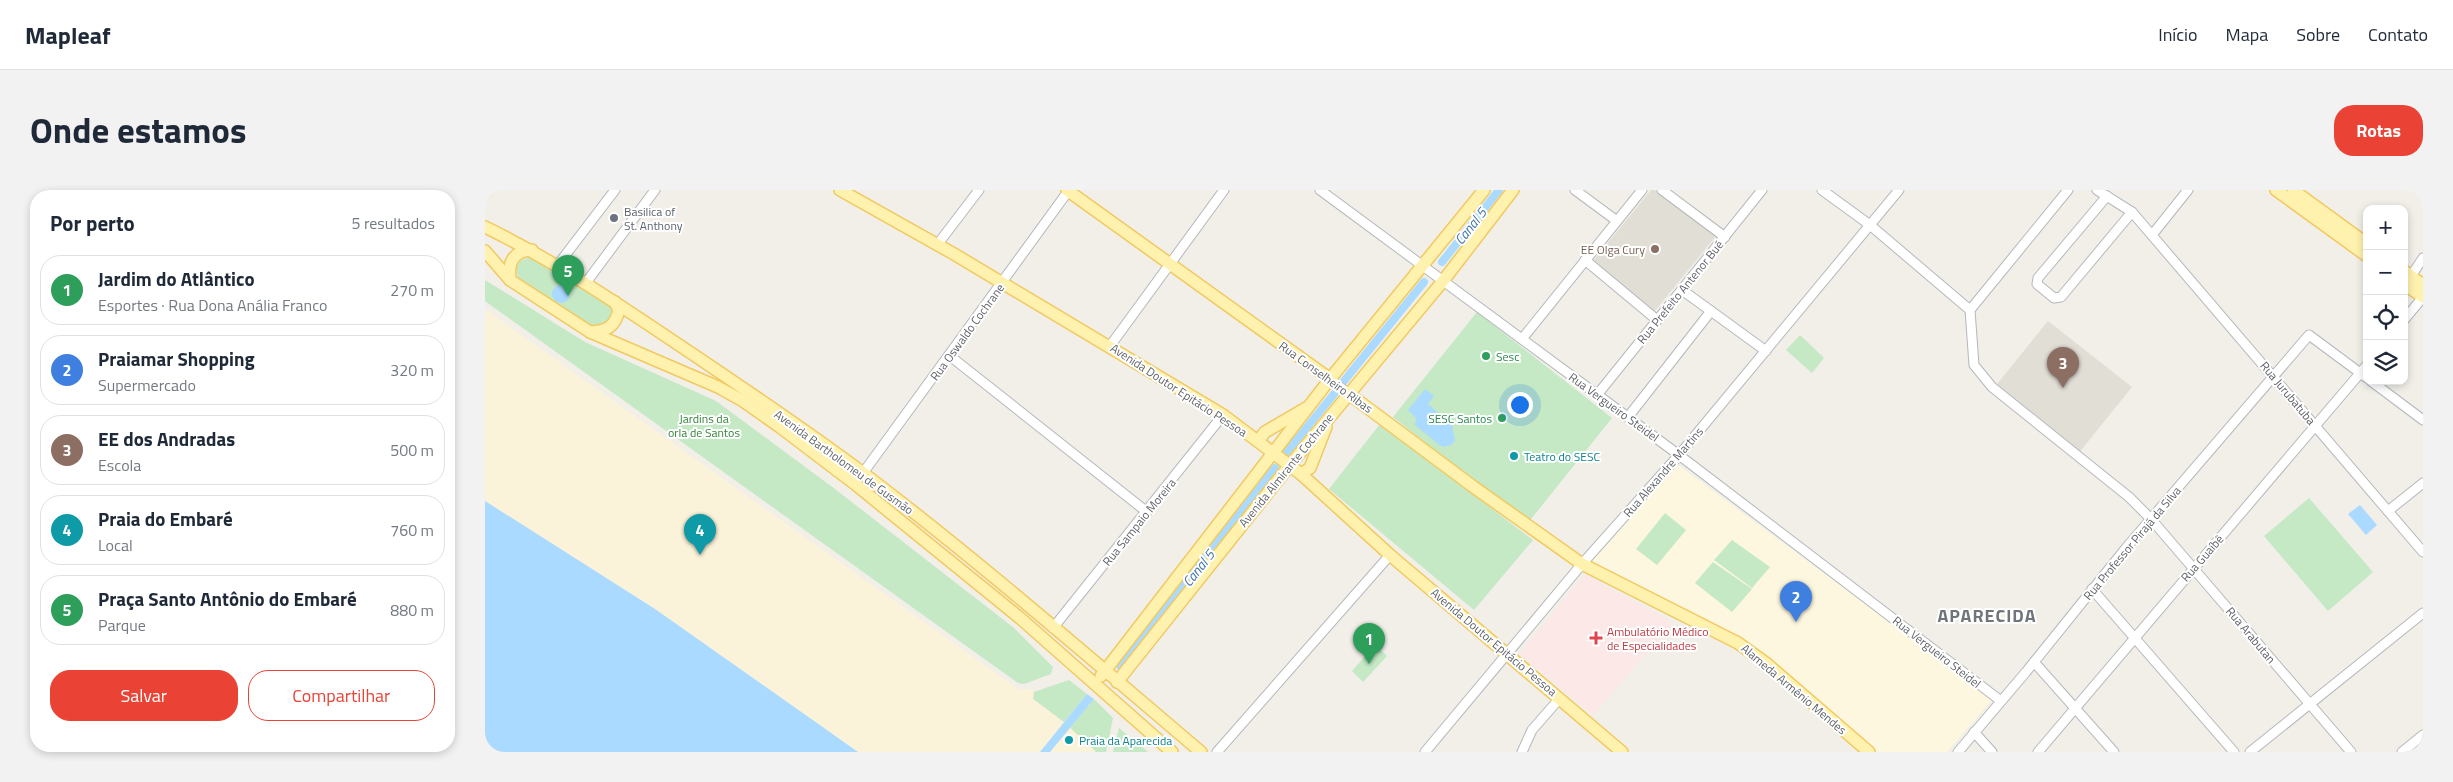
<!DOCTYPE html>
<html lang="pt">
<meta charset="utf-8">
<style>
body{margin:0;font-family:"Titillium Web",sans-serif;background:#f2f2f3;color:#1f2937}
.controls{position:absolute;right:15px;top:15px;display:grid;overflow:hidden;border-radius:10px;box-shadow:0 2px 8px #0003}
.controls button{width:45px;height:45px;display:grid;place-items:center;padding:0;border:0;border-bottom:1px solid #e0e1e3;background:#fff;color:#1f2937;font:25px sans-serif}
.you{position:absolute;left:1034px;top:214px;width:18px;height:18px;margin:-12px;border:4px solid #fff;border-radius:50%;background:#1a73e8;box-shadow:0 0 0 8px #1a73e833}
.badge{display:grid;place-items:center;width:32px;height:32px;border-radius:50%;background:#ea4335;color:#fff;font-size:16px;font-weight:700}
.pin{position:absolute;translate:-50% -41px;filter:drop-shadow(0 1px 2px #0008)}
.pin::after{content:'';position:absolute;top:26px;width:18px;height:15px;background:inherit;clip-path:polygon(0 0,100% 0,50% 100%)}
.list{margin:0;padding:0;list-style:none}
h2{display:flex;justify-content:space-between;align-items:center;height:65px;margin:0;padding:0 20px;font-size:21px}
h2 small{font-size:16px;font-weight:400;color:#747a83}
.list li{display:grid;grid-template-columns:32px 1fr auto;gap:15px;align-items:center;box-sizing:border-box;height:70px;margin:0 10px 10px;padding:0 10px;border:1px solid #e0e1e3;border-radius:20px}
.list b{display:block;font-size:19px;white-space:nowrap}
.list p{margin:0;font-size:16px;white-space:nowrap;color:#747a83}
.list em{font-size:16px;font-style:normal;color:#747a83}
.actions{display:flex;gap:10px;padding:15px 20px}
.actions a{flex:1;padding:11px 0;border:1px solid #ea4335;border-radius:20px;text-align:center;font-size:18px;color:#ea4335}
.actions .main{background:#ea4335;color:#fff}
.icon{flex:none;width:28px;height:28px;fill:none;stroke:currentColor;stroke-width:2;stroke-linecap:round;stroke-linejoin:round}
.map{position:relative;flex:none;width:1938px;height:562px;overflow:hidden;border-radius:20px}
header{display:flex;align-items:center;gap:30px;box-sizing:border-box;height:70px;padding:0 25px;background:#fff;border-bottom:1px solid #e0e1e3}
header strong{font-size:24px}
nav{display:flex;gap:28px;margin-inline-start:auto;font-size:18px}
.intro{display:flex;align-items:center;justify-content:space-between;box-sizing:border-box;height:120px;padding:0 30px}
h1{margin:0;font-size:35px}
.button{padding:12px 22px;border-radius:20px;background:#ea4335;color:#fff;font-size:18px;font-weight:700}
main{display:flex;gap:30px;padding:0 30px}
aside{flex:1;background:#fff;border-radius:20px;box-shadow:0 2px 8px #0003}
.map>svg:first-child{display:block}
</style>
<header>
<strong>Mapleaf</strong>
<nav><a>Início</a><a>Mapa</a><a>Sobre</a><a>Contato</a></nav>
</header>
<div class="intro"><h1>Onde estamos</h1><a class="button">Rotas</a></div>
<main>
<aside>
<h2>Por perto<small>5 resultados</small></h2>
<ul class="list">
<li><span class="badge" style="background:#2e9e5b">1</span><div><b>Jardim do Atlântico</b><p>Esportes · Rua Dona Anália Franco</p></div><em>270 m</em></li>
<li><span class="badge" style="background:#3f7fe0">2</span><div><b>Praiamar Shopping</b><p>Supermercado</p></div><em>320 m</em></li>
<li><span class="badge" style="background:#8d6e63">3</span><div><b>EE dos Andradas</b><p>Escola</p></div><em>500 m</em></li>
<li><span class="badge" style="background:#0f9aa8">4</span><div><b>Praia do Embaré</b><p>Local</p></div><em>760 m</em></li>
<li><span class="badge" style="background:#2e9e5b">5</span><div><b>Praça Santo Antônio do Embaré</b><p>Parque</p></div><em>880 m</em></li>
</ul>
<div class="actions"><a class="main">Salvar</a><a>Compartilhar</a></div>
</aside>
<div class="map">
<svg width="1938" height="562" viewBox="0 0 1938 562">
<rect width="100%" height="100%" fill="#f1efe8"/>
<path fill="#fef7e0" d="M1189,272l315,234 2,5 -44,51h-72l-138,-114 -146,-74 -1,-3z"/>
<g fill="#e1ded6">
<path d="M1166,0h4l61,46 -62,76 -61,-51z"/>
<path d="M1563,131l84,66 -54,67 -84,-66z"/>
</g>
<path fill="#fce8e6" d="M1100,385l88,48 -80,92 -74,-61z"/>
<g fill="#c5e8c5">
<path d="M43,68h5l78,48 2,9 -6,9 -13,3 -8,-3 -61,-38c-7,-8 -12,-15 -5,-25z"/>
<path d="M0,90l100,62 131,59 119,88 179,139 39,39 -2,7 -27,10 -6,-1 -533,-382z"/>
<path d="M992,122l135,106 -85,106 -134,-107z"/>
<path d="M1315,145l24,23 -12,15 -26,-23z"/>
<path d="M895,234l153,116 -59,70 -145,-121z"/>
<path d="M1824,308l64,74 -45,39 -64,-75z"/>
<path d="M1180,323l21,17 -29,35 -21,-16z"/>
<path d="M1247,350l38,27 -18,21 -38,-28z"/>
<path d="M1228,372l39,27 -20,23 -37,-29z"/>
<path d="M890,455l12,11 -24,26 -11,-11z"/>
<path d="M584,490l18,14 -23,28 -31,-23 -1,-4 2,-3z"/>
<path d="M609,509l19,19 -7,34h-10l-26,-24z"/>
<path d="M634,538l29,24h-35z"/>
</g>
<path fill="#fbf3d9" d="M0,119l533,380h11l5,3 -1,7 34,26 29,27h-238l-203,-143 -170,-108z"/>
<g fill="#aadaff">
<circle cx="76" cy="104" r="9"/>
<path d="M940,199l9,7 -6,8 24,21 3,16 -4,4 -9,2 -27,-22 1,-7 -8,-8z"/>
<path d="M0,311l170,108 203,143h-373z"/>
<path d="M1875,315l17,20 -11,10 -18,-21z"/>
<path d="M602,504l7,5 -44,53h-10z"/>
</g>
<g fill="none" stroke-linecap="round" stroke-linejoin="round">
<g stroke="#aadaff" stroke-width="8">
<path d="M957,72l57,-72"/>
<path d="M859,191l80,-99"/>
<path d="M802,262l47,-58"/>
<path d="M636,477l154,-199"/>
</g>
<g stroke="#b5b8bc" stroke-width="11">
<g id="minor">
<path d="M835,0l359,265 322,246"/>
<path d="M1090,0l42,31"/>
<path d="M1177,0l63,47"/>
<path d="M1337,0l48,35 100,85 4,55 18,22 137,110 22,22 200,233"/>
<path d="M1612,0l35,22 291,340"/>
<path d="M1622,6l-69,82 -1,6 17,14 7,-1 71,-85"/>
<path d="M1667,45l36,-45"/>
<path d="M452,55l42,-55"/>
<path d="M1100,70l72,60"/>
<path d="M72,76l58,-76"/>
<path d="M1926,86l12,-18"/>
<path d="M100,94l70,-94"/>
<path d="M1197,100l84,61"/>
<path d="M1485,120l98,-120"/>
<path d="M1919,130l19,-23"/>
<path d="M1037,149l120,-149"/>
<path d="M625,156l114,-156"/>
<path d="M465,166l197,156"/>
<path d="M845,189l19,15"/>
<path d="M1886,191l52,39"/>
<path d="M1112,205l165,-205"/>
<path d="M1143,227l83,-106"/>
<path d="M378,283l206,-283"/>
<path d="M1903,321l35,-28"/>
<path d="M1607,399l142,163"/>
<path d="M568,438l170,-213"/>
<path d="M1549,472l80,90"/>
<path d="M1489,542l18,20"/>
<path d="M732,562l173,-197"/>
<path d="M940,562l157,-188 97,-109 220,-265"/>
<path d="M1037,562l10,-22 28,-32"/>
<path d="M1473,562l68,-80 100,-124 183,-213 58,43"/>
<path d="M1553,562l329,-387"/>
<path d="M1765,562l173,-139"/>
<path d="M1917,562l21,-17"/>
</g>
</g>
<g stroke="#f2c960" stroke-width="14">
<g id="major">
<path d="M355,0l114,64 269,161 78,59 89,81 232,197"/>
<path d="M582,0l263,189"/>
<path d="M1791,0l91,66"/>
<path d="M1808,0l74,54"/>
<path d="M0,2l2,-2"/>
<path d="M0,37c72,35 139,81 206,126 58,39 116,78 172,120 116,88 227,185 338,279"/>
<path d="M0,61l25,29 80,52 128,55 25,14 37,26 75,57 165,134 152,134"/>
<path d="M1919,81l19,14"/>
<path d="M25,90c-2,-18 3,-29 22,-30"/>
<path d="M1919,94l19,13"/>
<path d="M105,142c17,-1 25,-5 29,-22l-4,-8"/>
<path d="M864,204l126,94 107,76 156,79 29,21 102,88"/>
<path d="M773,251l7,-9 41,-24"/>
<path d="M816,284l9,-6 16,-41"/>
<path d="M616,486l229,-297 154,-189"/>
<path d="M632,492l173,-217 153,-184 70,-91"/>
</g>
</g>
<use href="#minor" stroke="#fff" stroke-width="9"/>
<use href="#major" stroke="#fff2af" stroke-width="11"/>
</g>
<circle fill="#6b7280" stroke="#fff" stroke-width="2" cx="129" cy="28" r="5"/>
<circle fill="#8d6e63" stroke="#fff" stroke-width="2" cx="1170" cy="59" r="5"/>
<g fill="#2e9e5b" stroke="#fff" stroke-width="2">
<circle cx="1001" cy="166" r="5"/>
<circle cx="1017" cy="228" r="5"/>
</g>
<g fill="#0f9aa8" stroke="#fff" stroke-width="2">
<circle cx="1029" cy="266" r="5"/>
<circle cx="584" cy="550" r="5"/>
</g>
<path fill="#e0444e" stroke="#fff" stroke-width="2" d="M1108.5 440.5h5v5h5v5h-5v5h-5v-5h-5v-5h5z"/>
<g text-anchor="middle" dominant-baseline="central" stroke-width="4" stroke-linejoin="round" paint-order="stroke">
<g font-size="12" fill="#5b616d" stroke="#fff" text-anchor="start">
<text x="139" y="21">Basilica of<tspan x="139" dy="14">St. Anthony</tspan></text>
</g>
<g font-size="12" fill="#785e54" stroke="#fff" text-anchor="end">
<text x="1160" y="59">EE Olga Cury</text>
</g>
<g font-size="12" fill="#5f6368" stroke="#fff">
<text transform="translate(1195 102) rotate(-51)">Rua Prefeito Antenor Bué</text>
<text transform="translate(482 142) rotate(-54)">Rua Oswaldo Cochrane</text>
<text transform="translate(841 187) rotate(36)">Rua Conselheiro Ribas</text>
<text transform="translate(694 200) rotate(33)">Avenida Doutor Epitácio Pessoa</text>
<text transform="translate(1803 203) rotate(50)">Rua Jurubatuba</text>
<text transform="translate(1129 217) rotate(36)">Rua Vergueiro Steidel</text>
<text transform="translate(359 272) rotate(36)">Avenida Bartholomeu de Gusmão</text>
<text transform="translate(801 280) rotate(-51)">Avenida Almirante Cochrane</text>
<text transform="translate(1178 282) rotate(-49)">Rua Alexandre Martins</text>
<text transform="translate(654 332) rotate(-51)">Rua Sampaio Moreira</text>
<text transform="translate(1647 353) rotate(-50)">Rua Professor Pirajá da Silva</text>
<text transform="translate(1717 368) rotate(-49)">Rua Guaíbê</text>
<text transform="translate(1766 445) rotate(50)">Rua Arabutan</text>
<text transform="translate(1009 452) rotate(40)">Avenida Doutor Epitácio Pessoa</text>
<text transform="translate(1452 462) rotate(38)">Rua Vergueiro Steidel</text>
<text transform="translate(1309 499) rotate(40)">Alameda Armênio Mendes</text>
</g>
<g font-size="12" fill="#27864d" stroke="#fff" text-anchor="start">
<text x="1011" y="166">Sesc</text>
<text x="1007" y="228" text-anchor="end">SESC Santos</text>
</g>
<g font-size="12" fill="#348238" stroke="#fff">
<text x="219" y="228">Jardins da<tspan x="219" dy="14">orla de Santos</tspan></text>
</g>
<g font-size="12" fill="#0d838f" stroke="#fff" text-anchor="start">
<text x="1039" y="266">Teatro do SESC</text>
<text x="594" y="550">Praia da Aparecida</text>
</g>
<g font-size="12" fill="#be3a42" stroke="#fff" text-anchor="start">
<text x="1122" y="441">Ambulatório Médico<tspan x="1122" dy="14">de Especialidades</tspan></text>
</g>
<g font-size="14" font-style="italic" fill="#4174aa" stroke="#fff">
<text transform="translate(985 36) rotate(-52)">Canal 5</text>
<text transform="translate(713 378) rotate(-52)">Canal 5</text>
</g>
<g font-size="18" font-weight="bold" letter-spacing="1" fill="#70757a" stroke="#fff">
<text x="1502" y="425">APARECIDA</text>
</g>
</g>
</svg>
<div class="controls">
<button>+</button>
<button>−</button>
<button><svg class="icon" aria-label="locate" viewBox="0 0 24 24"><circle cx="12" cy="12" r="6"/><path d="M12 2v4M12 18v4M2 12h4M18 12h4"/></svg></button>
<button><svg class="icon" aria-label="layers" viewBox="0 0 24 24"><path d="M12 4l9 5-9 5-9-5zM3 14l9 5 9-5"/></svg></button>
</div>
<div class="you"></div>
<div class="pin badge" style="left:884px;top:474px;background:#2e9e5b">1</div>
<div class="pin badge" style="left:1311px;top:432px;background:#3f7fe0">2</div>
<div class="pin badge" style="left:1578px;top:198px;background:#8d6e63">3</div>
<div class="pin badge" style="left:215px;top:365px;background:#0f9aa8">4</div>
<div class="pin badge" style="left:83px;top:106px;background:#2e9e5b">5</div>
</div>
</main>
